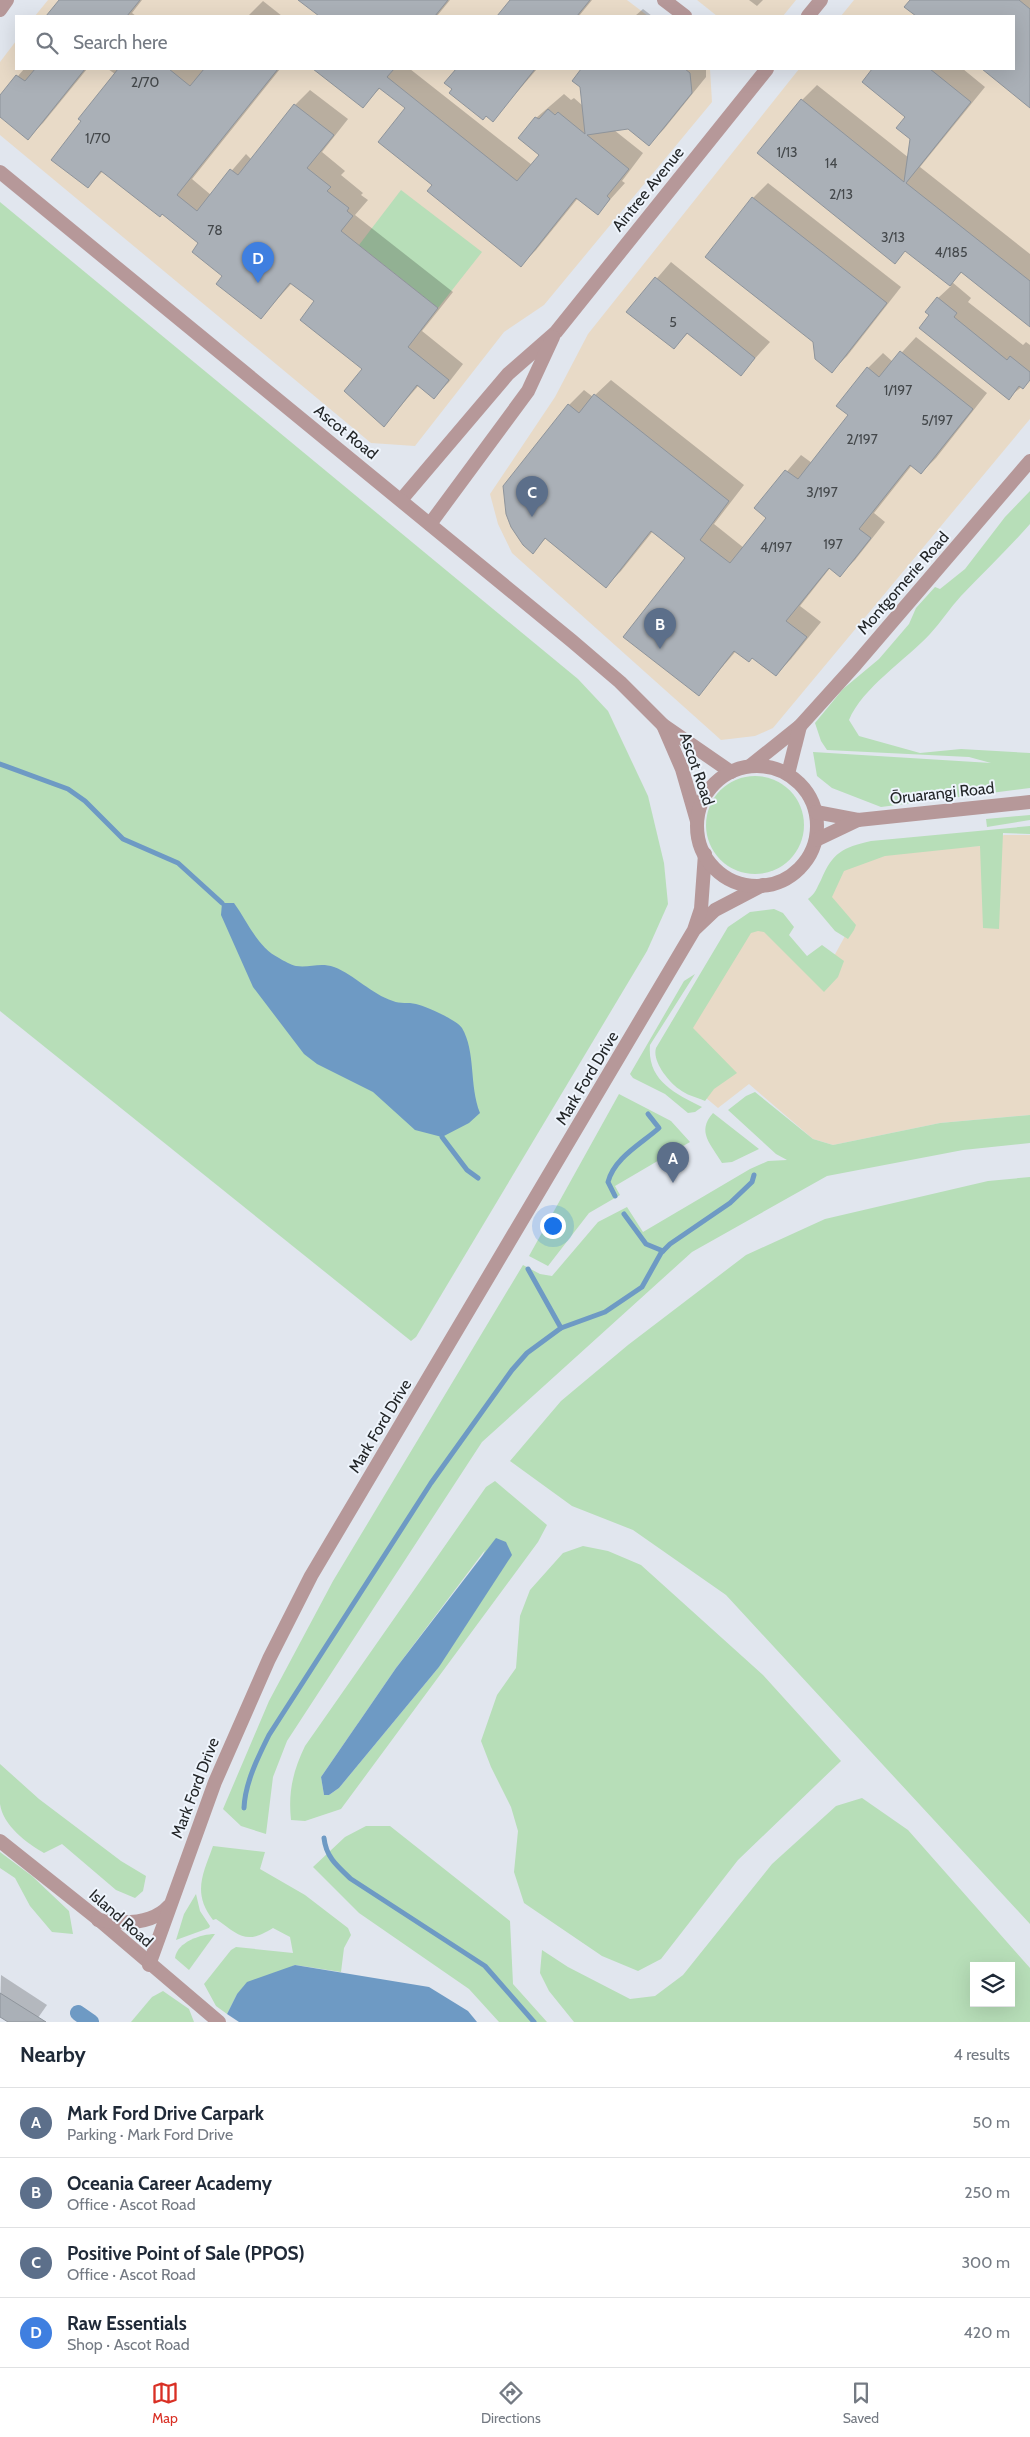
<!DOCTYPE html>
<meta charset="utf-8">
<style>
body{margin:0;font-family:Cabin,sans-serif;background:#f2f2f3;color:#1f2937}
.controls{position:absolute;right:15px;bottom:15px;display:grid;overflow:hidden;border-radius:0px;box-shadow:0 5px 20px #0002}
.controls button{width:45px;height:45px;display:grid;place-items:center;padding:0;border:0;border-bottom:1px solid #e0e1e3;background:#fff;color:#1f2937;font:25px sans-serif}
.you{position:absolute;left:552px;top:1225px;width:18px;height:18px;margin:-12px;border:4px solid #fff;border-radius:50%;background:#1a73e8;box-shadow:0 0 0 8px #1a73e833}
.badge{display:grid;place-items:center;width:32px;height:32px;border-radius:50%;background:#d93025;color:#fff;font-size:16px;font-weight:700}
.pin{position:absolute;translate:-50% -41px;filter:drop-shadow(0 1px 2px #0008)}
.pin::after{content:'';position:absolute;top:26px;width:18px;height:15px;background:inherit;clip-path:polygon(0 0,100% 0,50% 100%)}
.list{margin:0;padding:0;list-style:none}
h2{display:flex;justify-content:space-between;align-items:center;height:65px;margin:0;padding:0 20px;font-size:21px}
h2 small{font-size:16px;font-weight:400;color:#747a83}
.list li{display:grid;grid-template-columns:32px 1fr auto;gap:15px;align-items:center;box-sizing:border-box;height:70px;padding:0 20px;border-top:1px solid #e0e1e3}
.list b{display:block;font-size:19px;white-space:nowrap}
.list p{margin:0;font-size:16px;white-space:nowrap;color:#747a83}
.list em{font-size:16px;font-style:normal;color:#747a83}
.icon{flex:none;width:28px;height:28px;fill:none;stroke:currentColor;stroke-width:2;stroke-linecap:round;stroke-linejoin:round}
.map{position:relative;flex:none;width:1030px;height:2022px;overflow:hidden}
.search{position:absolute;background:#fff;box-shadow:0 5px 20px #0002;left:15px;right:15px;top:15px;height:55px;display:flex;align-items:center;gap:12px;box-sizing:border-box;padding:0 18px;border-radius:0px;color:#747a83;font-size:19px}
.sheet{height:345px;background:#fff}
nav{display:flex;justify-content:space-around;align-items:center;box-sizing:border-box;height:70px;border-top:1px solid #e0e1e3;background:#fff;font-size:14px;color:#747a83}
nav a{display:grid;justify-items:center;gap:2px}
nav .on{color:#d93025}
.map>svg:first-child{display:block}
</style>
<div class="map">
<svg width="1030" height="2022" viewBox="0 0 1030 2022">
<rect width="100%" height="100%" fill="#e1e6ee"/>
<g fill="#e8dac7">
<path d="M48,0h579l21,16h-613z"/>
<path d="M697,0h99l-13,16h-66z"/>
<path d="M854,0h176v419l-257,309 -18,8 -34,4 -209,-187 -14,-29 -8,-30 65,-97 33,-63 211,-265h215v-53h-173z"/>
<path d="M16,41v28h694l2,33 -168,203 -40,27 -89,114 -44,-3 -371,-308v-73z"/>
<path d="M1004,835h26v280l-90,8 -107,22 -20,-6 -64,-55 -31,24 -43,-36 -4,-49 68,-90 21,-12 62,57 28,-51 -28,-26 16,-36 42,-13 100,-6z"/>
</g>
<g fill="#b7deb8" fill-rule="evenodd">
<path d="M401,190l81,62 -44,56 -79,-63z"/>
<path d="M0,202l578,477 30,32 40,85 16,67 4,41 -21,47 -231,386 -5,4 -411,-330z"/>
<path d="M1030,491v33c-22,25 -46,48 -69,72 -11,12 -20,26 -31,38 -23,25 -68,54 -81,86l10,16 61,17 41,-4 69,4v35l-149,19 -49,-19 -15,-12 -4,-24 178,11 -22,-6 -142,-7 -6,-9 -6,-18 28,-34 36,-30 30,-35 7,-16 19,-21 5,2 25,-20 40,-52z"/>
<circle cx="755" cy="825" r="49"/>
<path d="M1030,815v5l-43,7 -1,-8z"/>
<path d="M1030,826v8l-27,-1 -4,96 -16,-1 -3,-82 -95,10 -41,15 -12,26 24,28 -2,5 -6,9 -13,-8 -27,-32c8,-6 8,-10 13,-19 12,-28 21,-32 50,-39z"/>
<path d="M774,909l9,4 11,14 -5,8 18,21 15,-11 22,16 -6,16 -14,15 -60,-60 -6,-1 -7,2 -58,95 44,45 -23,16 -9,12c-9,-4 -19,-6 -26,-12 -11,-8 -27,-28 -23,-41l72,-121 22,-15z"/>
<path d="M695,974l-45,71c-3,35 24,48 52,62l-7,5 -7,1 -23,-19 -32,-16 -3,-4 54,-93z"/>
<path d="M755,1092l58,47 20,6 107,-22 90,-8v28l-67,7 -136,26 -135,76 -210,190 -195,299 -14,36 -7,57 -25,-8 -18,-17 46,-108 64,-120 190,-316 17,9 12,2 46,-54 29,-15 16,25 107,-63 18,-8 19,-1 -11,-6 -48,-44 18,-14z"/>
<path d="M619,1094l52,27 19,21 -75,44 5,9 -31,18 -41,53 -19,-10z"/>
<path d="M713,1113l46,36 -27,13 -10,1c-11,-19 -26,-31 -9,-50z"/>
<path d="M1030,1177v747l-304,-329 -93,-65 -61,-24 -62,-45 51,-60 67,-56 118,-90 79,-36 163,-38z"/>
<path d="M495,1481l52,44 -9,17 -197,267 -36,12 -14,-1c-3,-28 2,-49 14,-74l181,-259zM485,1550l-46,117 -100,121 -10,7h-5l-3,-18 75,-109z"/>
<path d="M583,1546l25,5 33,14 122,110 78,86 -103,99 -77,99 -23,12 -36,-15 -78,-53 -10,-31 4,-41 -7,-24 -20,-40 -10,-26 16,-46 19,-27 4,-52 10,-26 33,-37z"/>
<path d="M0,1764l39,35 82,62 25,15 -3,15 -8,7 -19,-8 -54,-46 -18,9c-17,-10 -41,-27 -44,-49 0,-13 0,-27 0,-40z"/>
<path d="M862,1798l46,32 122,138v54h-456l-25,-31 -9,-18 2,-23 26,17 62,32 25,-3 28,-21 89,-111 64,-58zM974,1966h37v37h-37z"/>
<path d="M366,1826h24l120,95 3,63 34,38h-48l-30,-33 -110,-76 -46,-46 32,-30z"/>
<path d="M213,1846l52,6 -5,17 45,26 43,33 3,7 -7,13 -3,24 -46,-7 -58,29 -10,20 -11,-8 -12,-22 27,-34 5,-3 57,6 -3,-16 -17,-9c-27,17 -33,8 -57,-9l-3,1c-21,-27 -10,-46 0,-74z"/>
<path d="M0,1852l32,24 37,35 4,23 -21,-2 -22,-26 -15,-28 -15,-10z"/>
<path d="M196,1894l4,17 10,15 -1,2 -33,12 8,-26z"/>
<path d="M215,1934l-26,36 -14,-12c2,-16 26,-24 40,-24z"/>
<path d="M163,1991l26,18 5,13h-63l21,-25z"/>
</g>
<g fill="#6e9ac4">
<path d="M222,903h12c14,19 23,44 45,55 5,3 12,7 17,8 14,2 24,-4 38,1 21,8 37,27 59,34 7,3 15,1 23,3 9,2 41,16 46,24 14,24 7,57 18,85l-11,10 -27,14 -27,-7 -42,-38 -56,-28 -13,-10 -51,-67 -32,-72z"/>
<path d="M496,1538l10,4 6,13 -73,112 -100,121 -10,7h-5l-3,-18 75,-109z"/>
<path d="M295,1965l134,22 39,24 9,11h-238l-12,-8 10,-20 10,-12z"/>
</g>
<g fill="#0003">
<path d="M61,0h81l-10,13 4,3h-88z"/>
<path d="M300,0h150l-13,16h-116z"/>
<path d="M512,0h80l-13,16h-80z"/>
<path d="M749,0h14l-6,6z"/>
<path d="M911,0h119v106l-46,-37h30v-53h-96l-12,-9z"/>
<path d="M263,1l19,15h-34z"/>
<path d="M643,9l9,7h-17z"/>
<path d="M24,69h63l-44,54 -15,15 -28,-22v-19z"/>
<path d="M108,69h172l-88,110 19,16 35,-41 6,6 43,-55 15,-15 38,29 -26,33 23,19 -4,4 22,18 -2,2 7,5 -13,15 98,77 -31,39 41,33 -14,18 -15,15 -15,-12 -35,40 -20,-56 -48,-68 -24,-18 -31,34 -37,-41 -24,-33 -38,-30 -59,-42 -15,16 27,-113z"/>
<path d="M315,69h95l122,96 8,-10 -20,-17 16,-20 28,-24 7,6 3,-2 9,8 -2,-19 -8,-6 10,-12h123v8l-42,52 -15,15 -21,-17 -14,3 29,23 -21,28 3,2 -27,30 -20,-15 -42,52 -15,15 -87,-80 -27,-77 -26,-21 -18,19z"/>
<path d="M457,69h80l-44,51 -47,-37z"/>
<path d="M874,69h89l22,18 -65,80 110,87v72l-68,-54 -10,10 19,16 -3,4 55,43 3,-3 4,3v35l-22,18 -77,-84 7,-16 13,-12 -45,-36 -12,12 -92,-162 15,-15 92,73 2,-20 -4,-21 -44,-35z"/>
<path d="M768,183l133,104 -54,69 -15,15 -18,-29 -61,-144z"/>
<path d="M671,262l99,80 -29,32 -52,-42 -15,15 -46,-35z"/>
<path d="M916,337l71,56 -51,65 -15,15 -9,-8 -38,48 11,9 -30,38 -15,15 -10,-7 -30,38 21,16 -30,37 -15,16 -23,-19 -17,-5 -38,44 -11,-137 -34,-27 -32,40 -15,15 -60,-48 -13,14 36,-147 15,-15 9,7 18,-17 133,105 -30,39 30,24 24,-31 -12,-9 45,-53 11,8 38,-48 18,-47 15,-15 10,9z"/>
<path d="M1,1975l46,30 -12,17h-25l-10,-7z"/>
</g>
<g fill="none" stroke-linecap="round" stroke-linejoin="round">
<g stroke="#6e9ac4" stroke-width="5">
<path d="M0,764l68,25 17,12 38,38 55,24 44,40"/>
<path d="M442,1137l25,33 11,8"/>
<path d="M615,1196l-7,-14c6,-24 33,-38 51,-54l-11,-14"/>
<path d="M624,1214l22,30 17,7"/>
<path d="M528,1269l33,59"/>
<path d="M244,1808c1,-25 14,-51 25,-73l162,-252 81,-113 15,-17 34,-25 44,-16 37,-25 19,-34 9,-9 60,-41 22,-21 2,-7"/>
<path d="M324,1838c2,19 13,28 27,41l134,87 49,56"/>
</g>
<path stroke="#6e9ac4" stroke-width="16" d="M78,2013l13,9"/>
</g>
<g fill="#aab0b7" stroke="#8e949b">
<path d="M59,0h81l-13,16h-81z"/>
<path d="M298,0h150l-13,16h-116z"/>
<path d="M510,0h80l-13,16h-80z"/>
<path d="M910,0h109l11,9v99l-48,-39h32v-53h-98l-12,-9z"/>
<path d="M35,69h50l-57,71 -28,-23v-22l16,-20 9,6z"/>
<path d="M118,69h51l21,17 14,-17h74l-101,126 20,16 33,-42 8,6 56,-71 40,31 -27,33 24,19 -4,4 22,17 -2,3 6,5 -12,15 97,77 -30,39 41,33 -15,19 -17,-14 -33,42 -40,-36 18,-22 -62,-49 14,-19 -24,-18 -29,36 -45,-35 6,-8 -30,-24 6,-9 -36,-29 -2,3 -59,-46 -13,17 -37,-28 30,-39 -3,-2z"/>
<path d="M313,69h81l-7,8 130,104 22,-26 -21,-17 17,-21 4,2 9,-10 7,6 3,-3 27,22 -5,-47 -8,-6 9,-12h104l5,4 2,20 -43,53 -21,-17 -41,6 42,34 -22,27 3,3 -12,16 -22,-17 -55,69 -94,-76 5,-6 -54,-43 27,-34 -26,-20 -16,20z"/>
<path d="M456,69h79l-42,53 -7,-6 -3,4 -34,-27 3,-4 -8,-6z"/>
<path d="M872,69h58l41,33 -65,81 124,98v46l-69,-55 -11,14 -45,-35 -10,13 -138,-111 44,-54 103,83 6,-43 -14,-11 9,-11 -43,-35z"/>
<path d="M752,197l135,106 -55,70 -17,-14 -2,-17 -108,-85z"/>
<path d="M655,277l100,81 -14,18 -54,-43 -13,16 -48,-37z"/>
<path d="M937,297l20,16 -3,4 53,43 3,-4 20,16v8l-7,9 -4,-3 -10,14 -90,-72 10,-13 -4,-3z"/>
<path d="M900,351l73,58 -52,65 -11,-9 -51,64 12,9 -31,39 -11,-9 -43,53 21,16 -31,39 -24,-18 -3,4 -15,-11 -35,45 -76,-59 62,-79 -34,-27 -45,57 -61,-50 -12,16 -10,-9 -12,-18 -5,-13 -3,-28 65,-82 11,9 15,-19 135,107 -29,39 30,23 36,-45 -12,-10 31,-38 13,9 50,-64 -12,-9 31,-39 12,10z"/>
<path d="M0,1993l46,29h-38l-8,-5z"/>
</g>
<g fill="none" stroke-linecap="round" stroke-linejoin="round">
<g stroke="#b69899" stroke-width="14">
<path d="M664,0l21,16"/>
<path d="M0,10l7,-10"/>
<path d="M808,16l13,-16"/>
<path d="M401,500l107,-126 48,-42 211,-263"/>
<path d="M430,524l98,-133 25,-54"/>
<path d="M696,928l19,-18 48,-25"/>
<path d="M0,1841l98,78 121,103"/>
<path d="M98,1920c24,4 54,5 71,-14"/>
<path d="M149,1965l66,-183 54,-123 42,-83 383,-646 7,-21 4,-55"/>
</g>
<g stroke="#b69899" stroke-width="14">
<path d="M0,172l572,469 48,41 43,43 68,47"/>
<path d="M663,725l19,44 15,52"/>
<path d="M750,766l50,-40 56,-62 174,-203"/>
<circle cx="757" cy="826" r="60"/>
<path d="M788,774l12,-48"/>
<path d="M816,812l42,8 172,-18"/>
<path d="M816,840l42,-20"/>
</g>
</g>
<g text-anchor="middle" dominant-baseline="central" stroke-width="4" stroke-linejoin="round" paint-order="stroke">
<g font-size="14" fill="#44484b">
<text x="145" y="82">2/70</text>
<text x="98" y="138">1/70</text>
<text x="787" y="152">1/13</text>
<text x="831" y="163">14</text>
<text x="841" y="194">2/13</text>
<text x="215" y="230">78</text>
<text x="893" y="237">3/13</text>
<text x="951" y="252">4/185</text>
<text x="673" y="322">5</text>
<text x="898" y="390">1/197</text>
<text x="937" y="420">5/197</text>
<text x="862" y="439">2/197</text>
<text x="822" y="492">3/197</text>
<text x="833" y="544">197</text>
<text x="776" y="547">4/197</text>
</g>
<g font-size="16" fill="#222527" stroke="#eef4fc">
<text transform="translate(648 189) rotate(-51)">Aintree Avenue</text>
<text transform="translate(346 432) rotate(39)">Ascot Road</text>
<text transform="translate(903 583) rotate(-49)">Montgomerie Road</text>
<text transform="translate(697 769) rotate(71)">Ascot Road</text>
<text transform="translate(942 793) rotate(-6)">Ōruarangi Road</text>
<text transform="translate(587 1078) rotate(-59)">Mark Ford Drive</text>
<text transform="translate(380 1426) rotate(-59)">Mark Ford Drive</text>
<text transform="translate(195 1788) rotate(-69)">Mark Ford Drive</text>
<text transform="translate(121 1918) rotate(41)">Island Road</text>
</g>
</g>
</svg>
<div class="controls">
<button><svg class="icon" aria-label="layers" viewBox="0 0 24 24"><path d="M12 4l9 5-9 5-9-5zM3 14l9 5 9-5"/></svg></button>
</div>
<div class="you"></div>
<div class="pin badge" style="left:673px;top:1183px;background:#5c6f8a">A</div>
<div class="pin badge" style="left:660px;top:649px;background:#5c6f8a">B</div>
<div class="pin badge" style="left:532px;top:517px;background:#5c6f8a">C</div>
<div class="pin badge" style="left:258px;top:283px;background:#3f7fe0">D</div>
<div class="search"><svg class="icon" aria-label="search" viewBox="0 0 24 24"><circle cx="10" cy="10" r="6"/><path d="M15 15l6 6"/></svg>Search here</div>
</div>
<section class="sheet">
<h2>Nearby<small>4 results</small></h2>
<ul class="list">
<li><span class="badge" style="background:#5c6f8a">A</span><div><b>Mark Ford Drive Carpark</b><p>Parking · Mark Ford Drive</p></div><em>50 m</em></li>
<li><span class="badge" style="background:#5c6f8a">B</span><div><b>Oceania Career Academy</b><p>Office · Ascot Road</p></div><em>250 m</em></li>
<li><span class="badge" style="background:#5c6f8a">C</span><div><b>Positive Point of Sale (PPOS)</b><p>Office · Ascot Road</p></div><em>300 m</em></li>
<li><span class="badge" style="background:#3f7fe0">D</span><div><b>Raw Essentials</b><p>Shop · Ascot Road</p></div><em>420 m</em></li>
</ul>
</section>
<nav>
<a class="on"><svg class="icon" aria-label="map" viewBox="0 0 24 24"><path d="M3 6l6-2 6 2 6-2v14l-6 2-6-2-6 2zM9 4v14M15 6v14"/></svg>Map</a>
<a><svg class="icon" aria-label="directions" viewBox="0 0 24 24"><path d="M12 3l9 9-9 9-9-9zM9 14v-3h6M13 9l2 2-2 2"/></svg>Directions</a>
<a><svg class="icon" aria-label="saved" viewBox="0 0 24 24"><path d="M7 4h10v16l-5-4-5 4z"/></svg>Saved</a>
</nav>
